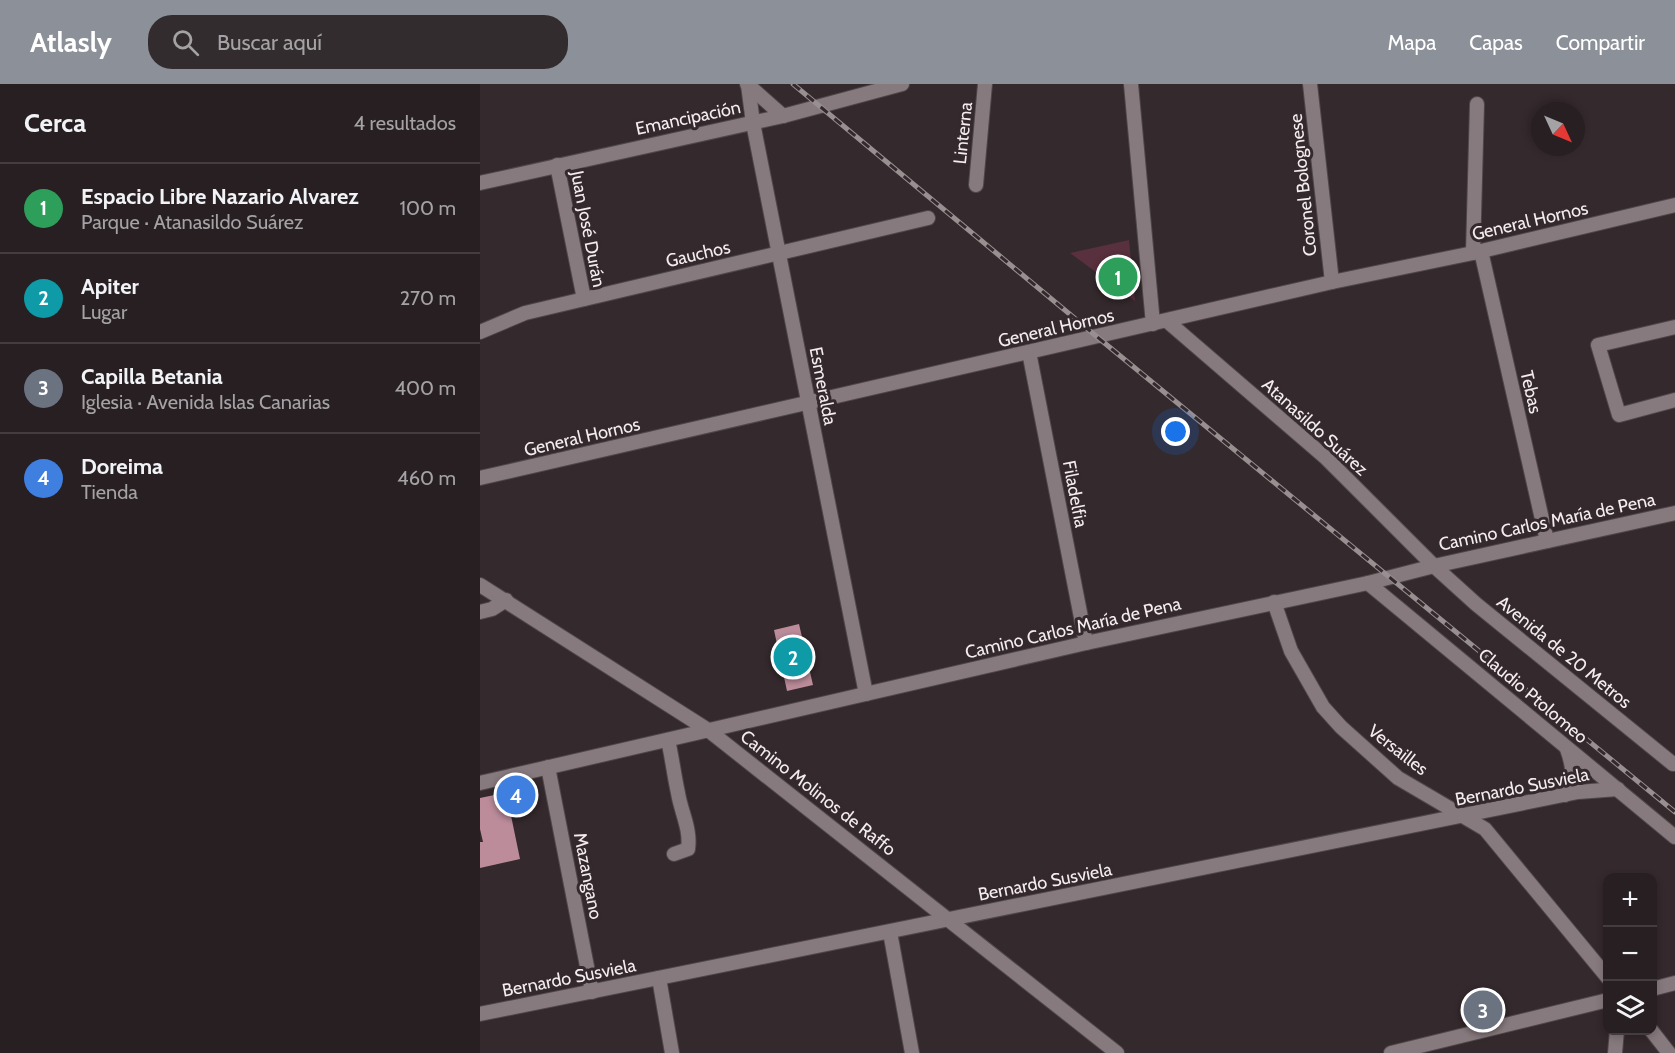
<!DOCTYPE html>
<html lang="es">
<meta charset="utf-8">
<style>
body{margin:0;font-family:Cabin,sans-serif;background:#332c2e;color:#f1f3f6}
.controls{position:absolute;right:18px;bottom:18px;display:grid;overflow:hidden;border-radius:12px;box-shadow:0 3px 9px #0003}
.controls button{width:54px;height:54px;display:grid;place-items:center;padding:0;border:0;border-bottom:2px solid #433d3f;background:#271f21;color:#f1f3f6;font:30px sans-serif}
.compass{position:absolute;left:1051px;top:18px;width:54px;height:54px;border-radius:50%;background:#271f21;box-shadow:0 3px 9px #0003;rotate:134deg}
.you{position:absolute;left:696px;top:348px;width:21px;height:21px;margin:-15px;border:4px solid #fff;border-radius:50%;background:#1a73e8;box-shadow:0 0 0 9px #1a73e833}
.badge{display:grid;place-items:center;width:39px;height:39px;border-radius:50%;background:#8c9099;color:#fff;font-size:20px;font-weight:700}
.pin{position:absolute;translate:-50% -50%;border:3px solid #fff;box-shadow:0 2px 6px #0006}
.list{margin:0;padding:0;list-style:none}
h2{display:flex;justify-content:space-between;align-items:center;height:78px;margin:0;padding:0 24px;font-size:26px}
h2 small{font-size:20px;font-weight:400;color:#a4a2a5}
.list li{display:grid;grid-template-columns:39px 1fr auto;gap:18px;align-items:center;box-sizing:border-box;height:90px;padding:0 24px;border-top:2px solid #433d3f}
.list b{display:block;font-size:22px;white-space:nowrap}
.list p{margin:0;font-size:20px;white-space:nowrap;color:#a4a2a5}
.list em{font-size:20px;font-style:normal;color:#a4a2a5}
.icon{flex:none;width:33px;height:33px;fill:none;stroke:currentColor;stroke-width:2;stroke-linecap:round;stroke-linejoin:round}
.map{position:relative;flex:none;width:1195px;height:969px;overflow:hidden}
header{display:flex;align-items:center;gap:36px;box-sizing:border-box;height:84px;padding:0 30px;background:#8c9099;color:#fff}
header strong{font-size:28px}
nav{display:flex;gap:33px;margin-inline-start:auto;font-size:21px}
.search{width:420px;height:54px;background:#332c2e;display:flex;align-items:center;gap:15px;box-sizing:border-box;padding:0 21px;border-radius:24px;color:#a4a2a5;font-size:22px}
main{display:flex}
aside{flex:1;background:#271f21}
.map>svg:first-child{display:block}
</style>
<header>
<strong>Atlasly</strong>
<div class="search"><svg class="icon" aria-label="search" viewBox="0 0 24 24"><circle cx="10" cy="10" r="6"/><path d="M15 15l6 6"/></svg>Buscar aquí</div>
<nav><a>Mapa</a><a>Capas</a><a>Compartir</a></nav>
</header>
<main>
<aside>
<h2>Cerca<small>4 resultados</small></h2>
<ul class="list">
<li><span class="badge" style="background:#2e9e5b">1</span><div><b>Espacio Libre Nazario Alvarez</b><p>Parque · Atanasildo Suárez</p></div><em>100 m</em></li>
<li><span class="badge" style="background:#0f9aa8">2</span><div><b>Apiter</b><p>Lugar</p></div><em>270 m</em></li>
<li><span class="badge" style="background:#6b7280">3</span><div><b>Capilla Betania</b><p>Iglesia · Avenida Islas Canarias</p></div><em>400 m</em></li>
<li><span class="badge" style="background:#3f7fe0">4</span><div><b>Doreima</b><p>Tienda</p></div><em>460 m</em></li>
</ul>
</aside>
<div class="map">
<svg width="1195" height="969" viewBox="0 0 1195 969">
<rect width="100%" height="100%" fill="#34292c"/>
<path fill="#58303e" d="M649,156l6,61 -65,-48z"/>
<g fill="#bc8c9b">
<path d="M319,540l14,61 -26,6 -13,-61z"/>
<path d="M44,705l2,9 -18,3 12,58 -40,9v-26h3l-3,-13v-31z"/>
</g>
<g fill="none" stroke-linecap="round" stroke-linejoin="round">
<g stroke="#4f4749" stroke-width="16">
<g id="minor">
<path d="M267,0l36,32"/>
<path d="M651,0l22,240"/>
<path d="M830,0l22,198"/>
<path d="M268,1l5,38 113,571"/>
<path d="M77,81l27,134"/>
<path d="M0,99l303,-67 119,-32"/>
<path d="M496,101l9,-101"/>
<path d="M1001,167l66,290"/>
<path d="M993,169l4,-149"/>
<path d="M687,237l159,137 108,108 42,38 197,160"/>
<path d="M1195,243l-77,18 21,70 56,-15"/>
<path d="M0,248l45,-19 403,-95"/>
<path d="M549,268l57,291"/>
<path d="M0,394l852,-196 141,-29 202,-48"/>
<path d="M888,499l307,254"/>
<path d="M0,501l228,145 409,323"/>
<path d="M794,518l17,49 32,56 18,20 57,51 87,51 123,149"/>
<path d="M0,528l12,-3 14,-9"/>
<path d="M188,656c4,17 6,35 10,53 3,19 13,36 10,56l-14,5"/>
<path d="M68,683l44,225"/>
<path d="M0,699l606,-140 282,-60 66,-17 241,-53"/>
<path d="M1085,711c9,-20 9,-26 2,-46"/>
<path d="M410,848l22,121"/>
<path d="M179,894l13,75"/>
<path d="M1172,905l23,-6"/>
<path d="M0,930l1098,-222 40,-3"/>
<path d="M1171,946l18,23"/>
<path d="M911,969l217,-53"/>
<path d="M1135,969l2,-23"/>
</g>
</g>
<use href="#minor" stroke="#877a7e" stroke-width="14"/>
<g stroke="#988f91" stroke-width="5">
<path id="rail" d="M313,0l303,252 579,476"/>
</g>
<use href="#rail" stroke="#34292c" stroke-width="3" stroke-dasharray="9" stroke-linecap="butt"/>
</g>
<g text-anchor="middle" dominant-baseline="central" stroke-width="6" stroke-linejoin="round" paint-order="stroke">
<g font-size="18" fill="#f4edef" stroke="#34292c">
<text transform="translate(208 34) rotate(-12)">Emancipación</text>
<text transform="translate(483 49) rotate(-84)">Linterna</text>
<text transform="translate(823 101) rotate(-96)">Coronel Bolognese</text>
<text transform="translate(1050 137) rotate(-13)">General Hornos</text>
<text transform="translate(108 145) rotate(79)">Juan José Durán</text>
<text transform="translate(218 170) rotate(-13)">Gauchos</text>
<text transform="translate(576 244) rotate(-13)">General Hornos</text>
<text transform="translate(343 302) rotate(79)">Esmeralda</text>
<text transform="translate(1051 308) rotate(77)">Tebas</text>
<text transform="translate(835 343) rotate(42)">Atanasildo Suárez</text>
<text transform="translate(102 353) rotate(-13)">General Hornos</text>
<text transform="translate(595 410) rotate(79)">Filadelfia</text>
<text transform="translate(1067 438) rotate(-12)">Camino Carlos María de Pena</text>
<text transform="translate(593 544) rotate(-13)">Camino Carlos María de Pena</text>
<text transform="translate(1084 568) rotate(39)">Avenida de 20 Metros</text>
<text transform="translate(1053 612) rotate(40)">Claudio Ptolomeo</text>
<text transform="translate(918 666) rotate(38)">Versailles</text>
<text transform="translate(1042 703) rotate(-11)">Bernardo Susviela</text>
<text transform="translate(338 709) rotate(38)">Camino Molinos de Raffo</text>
<text transform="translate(108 792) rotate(79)">Mazangano</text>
<text transform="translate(565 798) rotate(-11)">Bernardo Susviela</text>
<text transform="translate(89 894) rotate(-11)">Bernardo Susviela</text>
</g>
</g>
</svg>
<div class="controls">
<button>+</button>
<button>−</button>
<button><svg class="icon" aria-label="layers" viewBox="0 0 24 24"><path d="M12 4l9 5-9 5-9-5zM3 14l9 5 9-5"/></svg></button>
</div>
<svg class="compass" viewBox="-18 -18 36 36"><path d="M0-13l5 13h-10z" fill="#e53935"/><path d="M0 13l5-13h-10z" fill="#a4a2a5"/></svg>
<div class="you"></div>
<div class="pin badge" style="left:638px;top:193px;background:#2e9e5b">1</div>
<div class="pin badge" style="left:313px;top:573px;background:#0f9aa8">2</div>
<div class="pin badge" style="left:1003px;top:926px;background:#6b7280">3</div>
<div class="pin badge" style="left:36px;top:711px;background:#3f7fe0">4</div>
</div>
</main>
